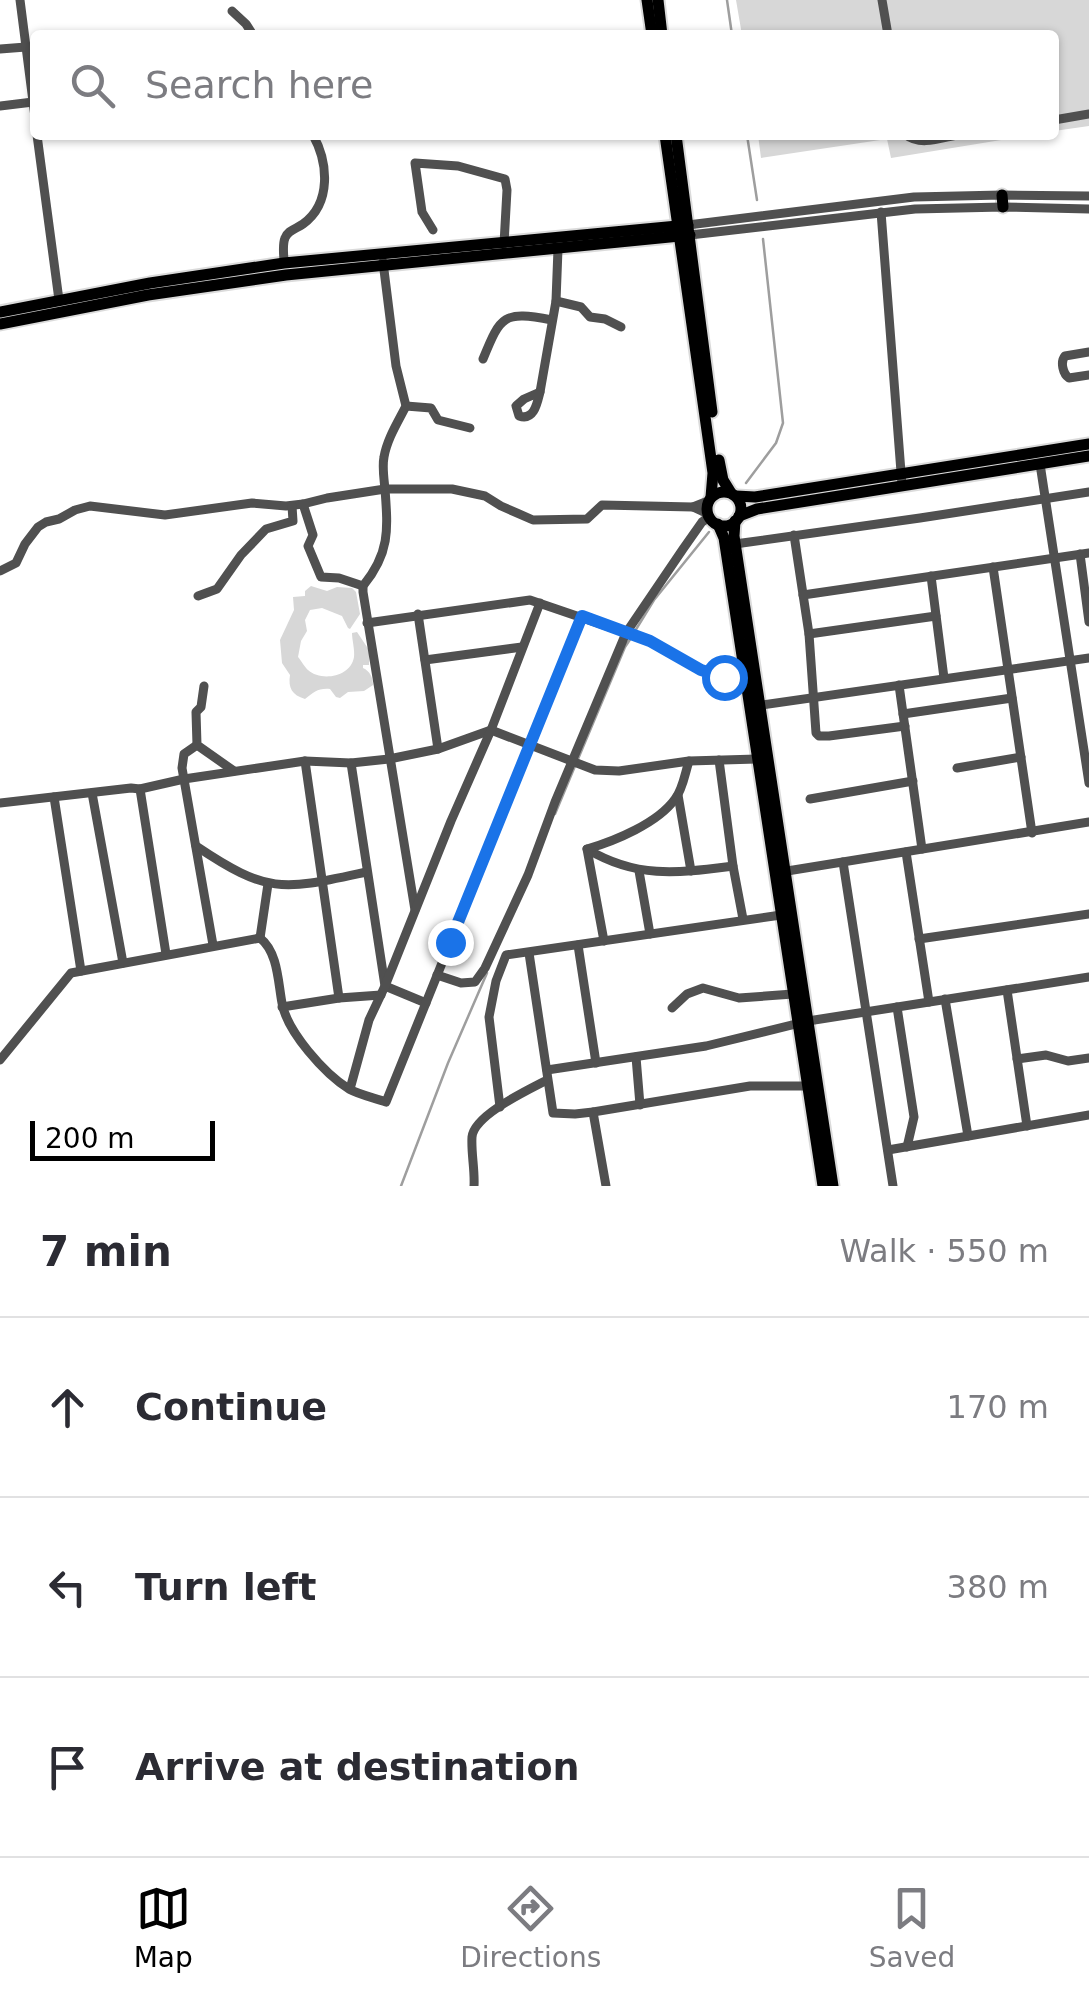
<!DOCTYPE html>
<meta charset="utf-8">
<style>
body{margin:0;font-family:"DejaVu Sans",sans-serif;background:#f2f2f3;color:#2b2b33}
.scale{position:absolute;left:30px;bottom:25px;width:185px;box-sizing:border-box;padding-left:10px;border:5px solid #000;border-top:0;font-size:28px;line-height:35px;white-space:nowrap;color:#000;-webkit-text-stroke:8px #fff;paint-order:stroke}
.stop{position:absolute;width:30px;height:30px;margin:-22px;border:8px solid #1a73e8;border-radius:50%;background:#fff}
.stop.end{background:#1a73e8;border-color:#fff;box-shadow:0 2px 10px #0008}
.list{margin:0;padding:0;list-style:none}
h2{display:flex;justify-content:space-between;align-items:center;height:130px;margin:0;padding:0 40px;font-size:42px}
h2 small{font-size:32px;font-weight:400;color:#7c7c81}
.list li{display:grid;grid-template-columns:65px 1fr auto;gap:30px;align-items:center;box-sizing:border-box;height:180px;padding:0 40px;border-top:2px solid #e1e1e2}
.list b{display:block;font-size:38px;white-space:nowrap}
.list em{font-size:32px;font-style:normal;color:#7c7c81}
.icon{flex:none;width:55px;height:55px;fill:none;stroke:currentColor;stroke-width:2;stroke-linecap:round;stroke-linejoin:round}
.map{position:relative;flex:none;width:1089px;height:1186px;overflow:hidden}
.search{position:absolute;background:#fff;box-shadow:0 2px 8px #0004;left:30px;right:30px;top:30px;height:110px;display:flex;align-items:center;gap:25px;box-sizing:border-box;padding:0 35px;border-radius:10px;color:#7c7c81;font-size:38px}
.sheet{height:670px;background:#fff}
nav{display:flex;justify-content:space-around;align-items:center;box-sizing:border-box;height:140px;border-top:2px solid #e1e1e2;background:#fff;font-size:28px;color:#7c7c81}
nav a{display:grid;justify-items:center;gap:5px}
nav .on{color:#000}
.map>svg:first-child{display:block}
</style>
<div class="map">
<svg width="1089" height="1186" viewBox="0 0 1089 1186">
<rect width="100%" height="100%" fill="#fff"/>
<g fill="#d7d7d7">
<path d="M736,0h353v126l-35,5v-96h-312z"/>
<path d="M758,135h274l-141,23 -4,-19 -126,19z"/>
<path d="M311,586l16,5 10,-4 15,1 4,4 4,22 -10,15 -2,-1 -6,-12 -20,-8 -12,2 -5,10 2,11 -6,10 -3,16c2,2 8,12 10,13 13,12 43,7 46,-13 1,-7 -2,-17 -2,-24l5,-1 12,18v15h-6v3c7,3 10,10 10,17l-9,6 -16,1 -8,6 -4,-1 -6,-8c-12,-1 -16,3 -25,10 -13,-4 -17,-11 -15,-24l-8,-12 -2,-23 14,-30 -1,-13 12,-1v-5z"/>
</g>
<g fill="none" stroke-linecap="round" stroke-linejoin="round">
<g stroke="#9e9e9e" stroke-width="2.5">
<path d="M727,0l5,35"/>
<path d="M747,135l10,65"/>
<path d="M746,483l30,-40 7,-20 -20,-184"/>
<path d="M635,631l19,-31 55,-68"/>
<path d="M578,759l47,-112 6,-9"/>
<path d="M555,814l20,-48"/>
<path d="M401,1186l47,-123 39,-90"/>
</g>
<g stroke="#dbdbdb" stroke-width="15">
<g id="major">
<path d="M647,0l5,35"/>
<path d="M658,0l4,35"/>
<path d="M665,135l48,338 -2,24"/>
<path d="M676,135l36,277"/>
<path d="M1002,195l1,12"/>
<path d="M0,312l150,-29 134,-20 404,-38"/>
<path d="M0,324l148,-29 138,-20 404,-40"/>
<path d="M719,460l4,20 8,13"/>
<circle cx="724" cy="509" r="17"/>
<path d="M736,496l19,1 334,-53"/>
<path d="M739,516l18,-7 332,-53"/>
<path d="M735,521l-1,15 99,650"/>
<path d="M718,524l6,14 99,648"/>
</g>
</g>
<g stroke="#505050" stroke-width="9">
<path d="M20,0l15,117"/>
<path d="M882,0l6,35"/>
<path d="M232,11l14,13 7,11"/>
<path d="M0,49l26,-2"/>
<path d="M0,106l33,-4"/>
<path d="M1054,120l35,-6"/>
<path d="M37,135l22,165"/>
<path d="M906,135c14,11 35,3 51,0"/>
<path d="M881,212l21,273"/>
<path d="M688,225l226,-28 88,-2 87,1"/>
<path d="M433,230l-11,-18 -7,-49 43,3 47,13 2,11 -3,54"/>
<path d="M690,235l225,-26 88,-2 86,2"/>
<path d="M383,262l13,104 10,40c-8,16 -19,33 -22,51 -2,10 0,22 1,32 3,41 5,64 -22,97v6l52,318"/>
<path d="M284,263c0,-8 -2,-18 1,-25 3,-8 11,-9 18,-14 29,-21 25,-62 10,-89"/>
<path d="M556,301l25,6 9,10 15,2 16,8"/>
<path d="M1089,352l-24,4c-5,6 -2,18 4,22l20,-3"/>
<path d="M483,359c18,-44 20,-48 69,-39"/>
<path d="M540,392l16,-91 2,-52"/>
<path d="M540,392c-3,12 -6,29 -21,24l-3,-10 8,-7z"/>
<path d="M406,406l25,2 7,12 32,8"/>
<path d="M1040,464l49,319"/>
<path d="M303,504l10,31 -5,11 13,31 18,1 24,8"/>
<path d="M708,514l-15,-7 15,-6"/>
<path d="M794,535l15,99 7,99 3,3h10l76,-10"/>
<path d="M735,544l185,-26 169,-26"/>
<path d="M1080,554l9,68"/>
<path d="M993,567l39,266"/>
<path d="M0,571l16,-8 9,-19 13,-17 8,-5 13,-3 16,-9 15,-4 75,9 87,-12 34,3 17,-2 24,-6 58,-9h67l33,7 16,10 32,14 54,-1 15,-14 91,2"/>
<path d="M931,576l13,102"/>
<path d="M803,595l286,-42"/>
<path d="M198,596l19,-7 24,-34 25,-26 27,-8 -1,-15"/>
<path d="M418,614l20,135"/>
<path d="M367,623l163,-23 120,41 51,29 45,14"/>
<path d="M809,634l127,-18"/>
<path d="M425,660l97,-13"/>
<path d="M899,685l23,164"/>
<path d="M204,686l-3,21 -5,5 1,33 37,26"/>
<path d="M755,706l334,-48"/>
<path d="M903,714l109,-16"/>
<path d="M197,745l-13,9 -2,14 31,177"/>
<path d="M719,760l14,106 10,53"/>
<path d="M305,761l34,237"/>
<path d="M351,763l34,223 41,17"/>
<path d="M957,768l64,-11"/>
<path d="M140,789l26,165"/>
<path d="M92,793l31,170"/>
<path d="M678,795l13,76"/>
<path d="M54,797l27,174"/>
<path d="M810,799l103,-18"/>
<path d="M0,803l131,-15 9,1 44,-10 121,-18 46,2 38,-4 49,-10 53,-19 104,40 24,1 70,-10 68,-2"/>
<path d="M196,846c73,49 87,44 170,26"/>
<path d="M587,849c50,30 91,24 146,17"/>
<path d="M906,852l23,150"/>
<path d="M843,862l50,324"/>
<path d="M639,871l11,63"/>
<path d="M781,872l308,-50"/>
<path d="M260,938c18,14 18,44 22,65 5,29 43,71 67,86 11,6 26,9 37,13l196,-486"/>
<path d="M260,938l8,-54"/>
<path d="M919,939l170,-25"/>
<path d="M604,941l-17,-92c28,-8 71,-26 88,-50 8,-10 10,-26 14,-38"/>
<path d="M578,945l18,118"/>
<path d="M529,953l24,160 22,1 18,-2 157,-26h57"/>
<path d="M437,975l24,8 14,-1 10,-14 43,-93 27,-73 71,-169 57,-84 19,-27 7,-5"/>
<path d="M1007,990l20,136"/>
<path d="M945,999l23,137"/>
<path d="M282,1007l57,-9 42,-3"/>
<path d="M897,1007l17,110 -7,30"/>
<path d="M672,1008l15,-14 16,-6 36,10 54,-4"/>
<path d="M636,1057l4,48"/>
<path d="M1017,1059l29,-4 22,6 21,-3"/>
<path d="M0,1060l71,-87 189,-35"/>
<path d="M547,1070l159,-24 102,-25 281,-44"/>
<path d="M350,1089l19,-69 16,-34 66,-165 40,-91 49,-127"/>
<path d="M500,1107l-11,-90 7,-36 10,-26 275,-40"/>
<path d="M593,1112l13,74"/>
<path d="M888,1150l201,-35"/>
<path d="M474,1186c1,-16 -3,-33 -2,-49 2,-22 56,-47 75,-57"/>
</g>
<use href="#major" stroke="#000" stroke-width="11"/>
</g>
<g fill="none" stroke-linecap="round" stroke-linejoin="round">
<path stroke="#1a73e8" stroke-width="12" d="M450,942l132,-326 68,25 51,29 23,7"/>
</g>
</svg>
<div class="scale">200 m</div>
<div class="stop" style="left:724px;top:677px"></div>
<div class="stop end" style="left:450px;top:942px"></div>
<div class="search"><svg class="icon" aria-label="search" viewBox="0 0 24 24"><circle cx="10" cy="10" r="6"/><path d="M15 15l6 6"/></svg>Search here</div>
</div>
<section class="sheet">
<h2>7 min<small>Walk · 550 m</small></h2>
<ul class="list">
<li><svg class="icon" aria-label="ahead" viewBox="0 0 24 24"><path d="M12 20V5M6 11l6-6 6 6"/></svg><div><b>Continue</b></div><em>170 m</em></li>
<li><svg class="icon" aria-label="left" viewBox="0 0 24 24"><path d="M17 20v-9H6M10 6l-5 5 5 5"/></svg><div><b>Turn left</b></div><em>380 m</em></li>
<li><svg class="icon" aria-label="arrive" viewBox="0 0 24 24"><path d="M6 21V4h12l-3 4 3 4H6"/></svg><div><b>Arrive at destination</b></div></li>
</ul>
</section>
<nav>
<a class="on"><svg class="icon" aria-label="map" viewBox="0 0 24 24"><path d="M3 6l6-2 6 2 6-2v14l-6 2-6-2-6 2zM9 4v14M15 6v14"/></svg>Map</a>
<a><svg class="icon" aria-label="directions" viewBox="0 0 24 24"><path d="M12 3l9 9-9 9-9-9zM9 14v-3h6M13 9l2 2-2 2"/></svg>Directions</a>
<a><svg class="icon" aria-label="saved" viewBox="0 0 24 24"><path d="M7 4h10v16l-5-4-5 4z"/></svg>Saved</a>
</nav>
